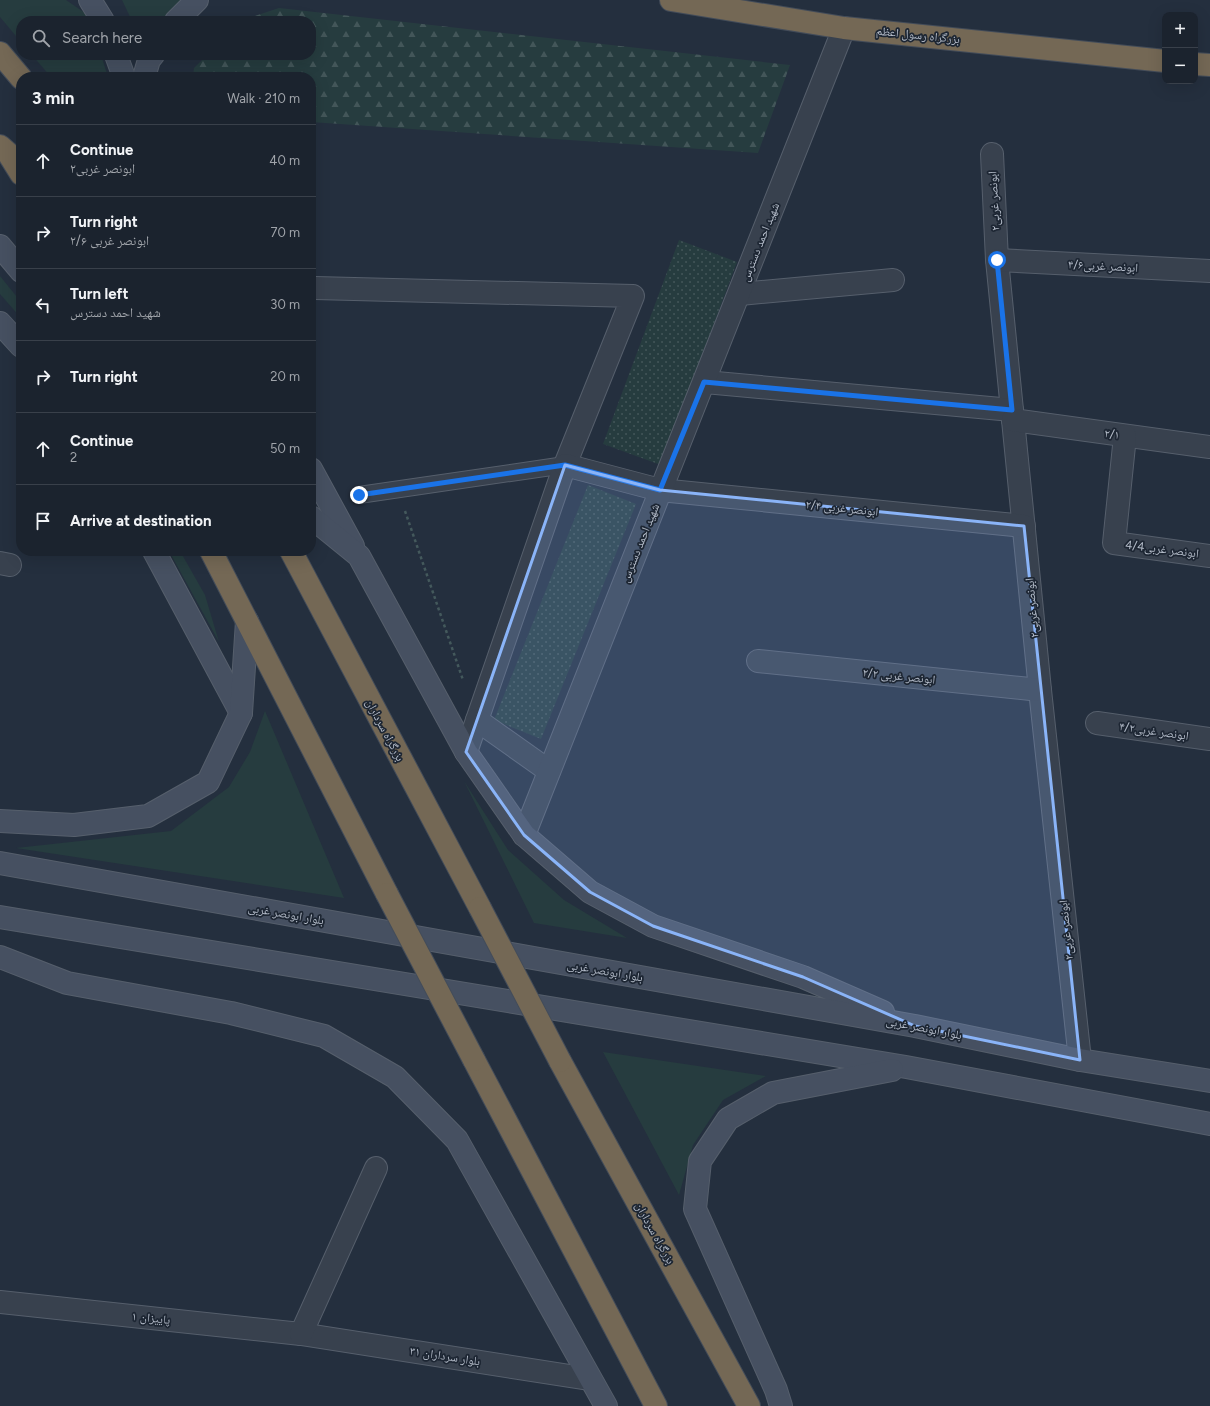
<!DOCTYPE html>
<meta charset="utf-8">
<style>
body{margin:0;font-family:Figtree,"Noto Naskh Arabic",sans-serif;background:#242b36;color:#f1f3f6}
.controls{position:absolute;right:12px;top:12px;display:grid;overflow:hidden;border-radius:8px;box-shadow:0 4px 16px #0002}
.controls button{width:36px;height:36px;display:grid;place-items:center;padding:0;border:0;border-bottom:1px solid #39404a;background:#1b232e;color:#f1f3f6;font:20px sans-serif}
.stop{position:absolute;width:12px;height:12px;margin:-9px;border:3px solid #1a73e8;border-radius:50%;background:#fff}
.stop.end{background:#1a73e8;border-color:#fff;box-shadow:0 1px 4px #0008}
.list{margin:0;padding:0;list-style:none}
h2{display:flex;justify-content:space-between;align-items:center;height:52px;margin:0;padding:0 16px;font-size:17px}
h2 small{font-size:13px;font-weight:400;color:#a0a4aa}
.list li{display:grid;grid-template-columns:26px 1fr auto;gap:12px;align-items:center;box-sizing:border-box;height:72px;padding:0 16px;border-top:1px solid #39404a}
.list b{display:block;font-size:15px;white-space:nowrap}
.list p{margin:0;font-size:13px;white-space:nowrap;color:#a0a4aa}
.list em{font-size:13px;font-style:normal;color:#a0a4aa}
.icon{flex:none;width:22px;height:22px;fill:none;stroke:currentColor;stroke-width:2;stroke-linecap:round;stroke-linejoin:round}
.map{position:relative;flex:none;width:1210px;height:1406px;overflow:hidden}
.search{position:absolute;background:#1b232e;box-shadow:0 4px 16px #0002;left:16px;top:16px;width:300px;height:44px;display:flex;align-items:center;gap:10px;box-sizing:border-box;padding:0 14px;border-radius:16px;color:#a0a4aa;font-size:15px}
.panel{position:absolute;background:#1b232e;box-shadow:0 4px 16px #0002;left:16px;top:72px;width:300px;height:484px;border-radius:16px}
.map>svg:first-child{display:block}
</style>
<div class="map">
<svg width="1210" height="1406" viewBox="0 0 1210 1406">
<defs>
<pattern id="forest-firs" width="22" height="20" patternUnits="userSpaceOnUse"><rect width="22" height="20" fill="#263c3f"/><path d="M5 1l3.5 6h-7zM16 11l3.5 6h-7z" fill="#435659"/></pattern>
<pattern id="park-dots" width="8" height="8" patternUnits="userSpaceOnUse"><rect width="8" height="8" fill="#263c3f"/><path d="M2 2h.1M6 6h.1" fill="none" stroke="#435659" stroke-width="1.8" stroke-linecap="round"/></pattern>
</defs>
<rect width="100%" height="100%" fill="#242f3e"/>
<g fill="#263c3f">
<path d="M0,0h66l22,15 2,6h-69v21l-21,-25z"/>
<path d="M122,0h59l-21,21h-28z"/>
<path d="M32,55h69l7,22h-57z"/>
<path d="M0,276l21,26v16l-21,-24z"/>
<path d="M169,551h11l25,44 14,47z"/>
<path d="M265,711l79,187 -328,-50 155,-17 58,-44 21,-35z"/>
<path d="M464,781l44,69 56,50 63,38 -93,-15z"/>
<path d="M603,1052l163,24 -43,24 -30,45 -14,50z"/>
</g>
<path fill="url(#forest-firs)" d="M279,8l511,57 -32,88 -447,-31v-45h-118l1,-9 13,-13h104v-34h-71z"/>
<g fill="url(#park-dots)">
<path d="M679,240l58,22 -76,203 -58,-21z"/>
<path d="M588,485l48,19 -95,235 -47,-19z"/>
</g>
<g fill="none" stroke-linecap="round" stroke-linejoin="round">
<g stroke="#565f6c" stroke-width="18">
<path id="lane" d="M359,495l206,-30"/>
</g>
<g stroke="#565f6c" stroke-width="24">
<g id="street">
<path d="M992,154l5,106 43,430 40,370"/>
<path d="M997,260l213,11"/>
<path d="M315,288l318,8 -68,169 -99,287"/>
<path d="M740,294l153,-14"/>
<path d="M705,382l307,28"/>
<path d="M1013,420l197,27"/>
<path d="M1125,436l-11,107 96,13"/>
<path d="M565,465l95,25 364,36"/>
<path d="M0,563l10,2"/>
<path d="M758,661l282,29"/>
<path d="M477,720l72,51"/>
<path d="M1097,723l113,16"/>
<path d="M524,835l320,-807"/>
<path d="M0,1302l301,32 288,45"/>
<path d="M301,1334l75,-166"/>
</g>
</g>
<g stroke="#565f6c" stroke-width="24">
<g id="secondary">
<path d="M90,0l13,21"/>
<path d="M176,21l21,-21"/>
<path d="M116,55l8,22"/>
<path d="M144,77l5,-17 4,-5"/>
<path d="M0,246l21,25"/>
<path d="M0,323l21,23"/>
<path d="M311,469l42,77"/>
<path d="M311,517l48,39 107,196 58,83 66,57 63,34 150,51 80,35"/>
<path d="M154,551l87,162"/>
<path d="M0,821l74,4 74,-9 60,-34 33,-69 6,-92"/>
<path d="M0,863l915,163 165,34 130,21"/>
<path d="M0,917l906,150 304,57"/>
<path d="M0,957l67,26 164,30 93,23 71,41 62,63 149,266"/>
<path d="M781,1406l-5,-16 -81,-181 5,-48 28,-42 45,-26 119,-23"/>
</g>
</g>
<g stroke="#434c59" stroke-width="24">
<g id="highway">
<path d="M671,0l173,28 321,33"/>
<path d="M0,53l21,25"/>
<path d="M1195,64l15,1"/>
<path d="M0,146l8,7 13,21"/>
<path d="M211,551l176,343"/>
<path d="M291,551l189,357"/>
<path d="M474,1060l182,346"/>
<path d="M560,1061l189,345"/>
</g>
</g>
<path stroke="#44595c" stroke-width="2.5" stroke-dasharray="3 3" stroke-linecap="butt" d="M405,511l58,169"/>
<use href="#lane" stroke="#38414e" stroke-width="16"/>
<use href="#street" stroke="#38414e" stroke-width="22"/>
<use href="#secondary" stroke="#465061" stroke-width="22"/>
<use href="#highway" stroke="#746855" stroke-width="22"/>
<g stroke="#434c59" stroke-width="24" stroke-linecap="butt">
<g id="highway-bridge">
<path d="M387,894l87,166"/>
<path d="M480,908l80,153"/>
</g>
</g>
<use href="#highway-bridge" stroke="#746855" stroke-width="22"/>
</g>
<g fill="none" stroke-linecap="round" stroke-linejoin="round">
<path stroke="#1a73e8" stroke-width="5" d="M359,495l206,-30 95,25 44,-108 308,28 -15,-150"/>
</g>
<path fill="#8ab4f8" fill-opacity="0.2" stroke="#8ab4f8" stroke-width="3" stroke-linejoin="round" d="M565,465l95,25 364,36 56,534 -165,-34 -112,-49 -150,-51 -63,-34 -66,-57 -58,-83z"/>
<g text-anchor="middle" dominant-baseline="central" stroke-width="3.5" stroke-linejoin="round" paint-order="stroke">
<g font-size="12" fill="#b4bcc9" stroke="#1d2633">
<text transform="translate(918 35) rotate(6)">بزرگراه رسول اعظم</text>
<text transform="translate(994 201) rotate(-93)">۲ابونصر غربی</text>
<text transform="translate(760 242) rotate(-68)">شهید احمد دسترس</text>
<text transform="translate(1103 266) rotate(3)">۴/۶ابونصر غربی</text>
<text transform="translate(1112 434) rotate(8)">۲/۱</text>
<text transform="translate(842 508) rotate(6)">ابونصر غربی ۲/۴</text>
<text transform="translate(640 543) rotate(-68)">شهید احمد دسترس</text>
<text transform="translate(1162 549) rotate(7)">4/4ابونصر غربی</text>
<text transform="translate(1032 608) rotate(-95)">۲ابونصر غربی</text>
<text transform="translate(899 676) rotate(6)">ابونصر غربی ۲/۲</text>
<text transform="translate(385 730) rotate(62)">بزرگراه سرداران</text>
<text transform="translate(1154 731) rotate(8)">۴/۲ابونصر غربی</text>
<text transform="translate(286 914) rotate(10)">بلوار ابونصر غربی</text>
<text transform="translate(1066 930) rotate(-96)">۲ابونصر غربی</text>
<text transform="translate(605 971) rotate(10)">بلوار ابونصر غربی</text>
<text transform="translate(924 1028) rotate(11)">بلوار ابونصر غربی</text>
<text transform="translate(655 1233) rotate(61)">بزرگراه سرداران</text>
<text transform="translate(151 1318) rotate(6)">پاییزان ۱</text>
<text transform="translate(445 1356) rotate(9)">بلوار سرداران ۳۱</text>
</g>
</g>
</svg>
<div class="controls">
<button>+</button>
<button>−</button>
</div>
<div class="stop" style="left:997px;top:260px"></div>
<div class="stop end" style="left:359px;top:495px"></div>
<div class="search"><svg class="icon" aria-label="search" viewBox="0 0 24 24"><circle cx="10" cy="10" r="6"/><path d="M15 15l6 6"/></svg>Search here</div>
<section class="panel">
<h2>3 min<small>Walk · 210 m</small></h2>
<ul class="list">
<li><svg class="icon" aria-label="ahead" viewBox="0 0 24 24"><path d="M12 20V5M6 11l6-6 6 6"/></svg><div><b>Continue</b><p>۲ابونصر غربی</p></div><em>40 m</em></li>
<li><svg class="icon" aria-label="right" viewBox="0 0 24 24"><path d="M7 20v-9h11M14 6l5 5-5 5"/></svg><div><b>Turn right</b><p>ابونصر غربی ۲/۶</p></div><em>70 m</em></li>
<li><svg class="icon" aria-label="left" viewBox="0 0 24 24"><path d="M17 20v-9H6M10 6l-5 5 5 5"/></svg><div><b>Turn left</b><p>شهید احمد دسترس</p></div><em>30 m</em></li>
<li><svg class="icon" aria-label="right" viewBox="0 0 24 24"><path d="M7 20v-9h11M14 6l5 5-5 5"/></svg><div><b>Turn right</b></div><em>20 m</em></li>
<li><svg class="icon" aria-label="ahead" viewBox="0 0 24 24"><path d="M12 20V5M6 11l6-6 6 6"/></svg><div><b>Continue</b><p>2</p></div><em>50 m</em></li>
<li><svg class="icon" aria-label="arrive" viewBox="0 0 24 24"><path d="M6 21V4h12l-3 4 3 4H6"/></svg><div><b>Arrive at destination</b></div></li>
</ul>
</section>
</div>
